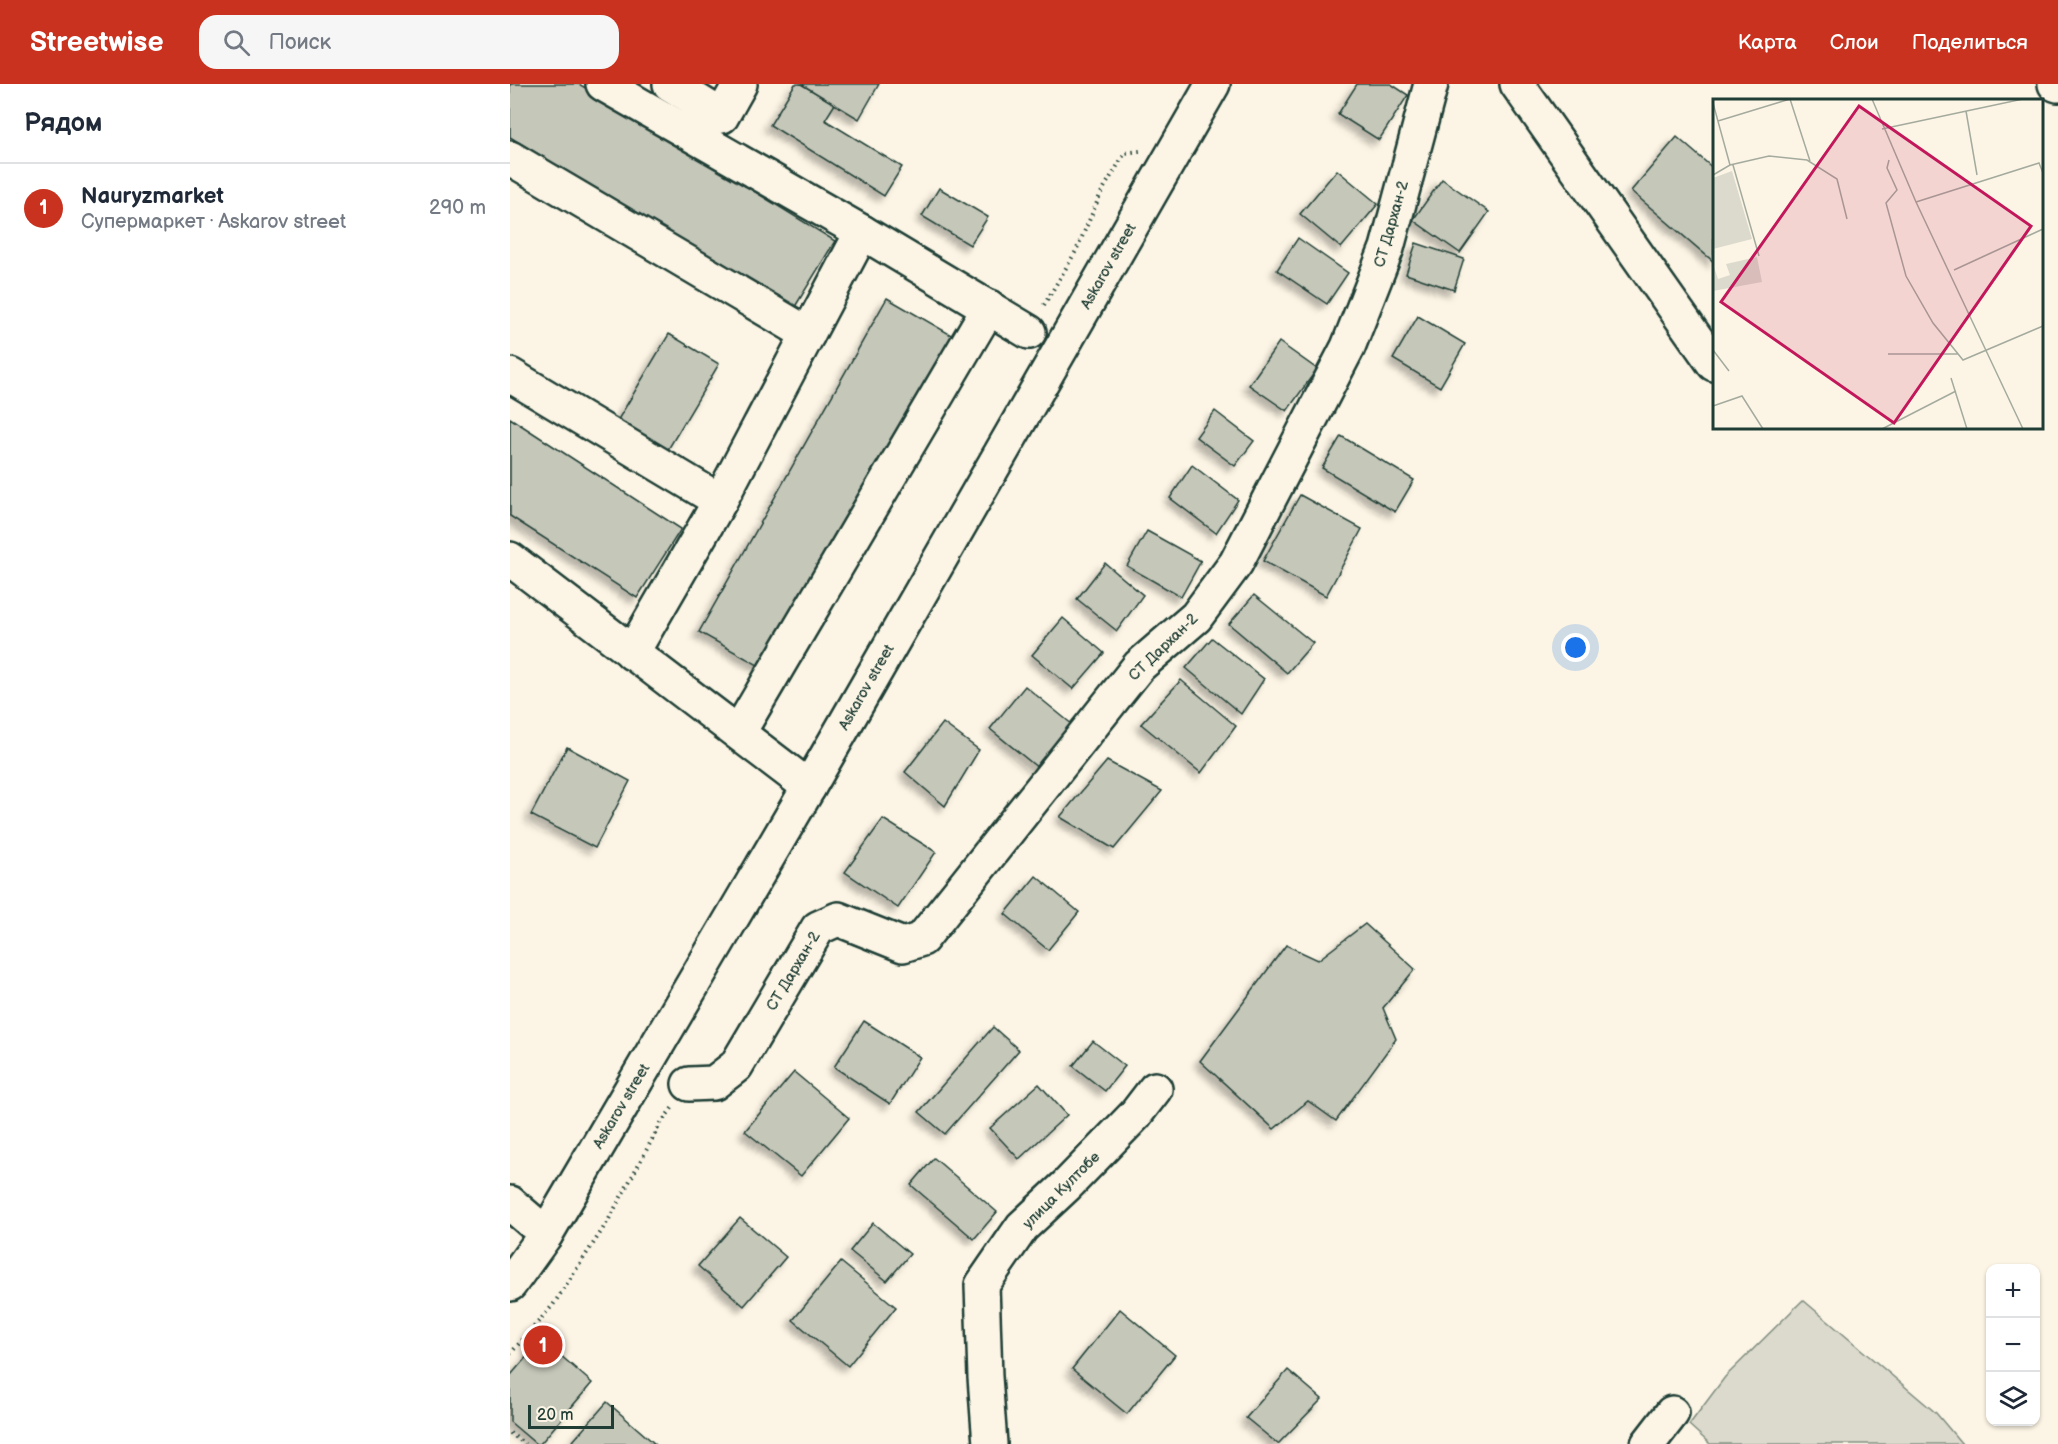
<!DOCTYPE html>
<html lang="ru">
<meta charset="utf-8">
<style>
body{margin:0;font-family:"Balsamiq Sans",sans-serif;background:#f6f6f7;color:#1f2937}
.controls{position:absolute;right:18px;bottom:18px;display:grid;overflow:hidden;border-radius:12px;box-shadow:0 2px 4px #0004}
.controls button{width:54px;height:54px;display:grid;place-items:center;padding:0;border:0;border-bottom:2px solid #e0e1e3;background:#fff;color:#1f2937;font:30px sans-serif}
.scale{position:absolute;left:18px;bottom:15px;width:86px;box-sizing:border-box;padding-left:6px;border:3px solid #1f3d34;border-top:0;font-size:16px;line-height:21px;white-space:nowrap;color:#1f3d34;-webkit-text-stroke:4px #fcf5e5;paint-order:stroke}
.you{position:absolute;left:1066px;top:564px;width:21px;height:21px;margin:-15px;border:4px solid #fff;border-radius:50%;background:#1a73e8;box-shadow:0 0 0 9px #1a73e833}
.badge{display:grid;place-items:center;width:39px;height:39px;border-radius:50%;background:#c8321e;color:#fff;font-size:20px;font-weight:700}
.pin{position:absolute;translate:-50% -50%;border:3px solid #fff;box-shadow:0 2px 6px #0006}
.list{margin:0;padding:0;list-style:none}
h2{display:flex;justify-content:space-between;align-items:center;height:78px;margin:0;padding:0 24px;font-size:26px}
h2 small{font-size:20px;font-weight:400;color:#747a83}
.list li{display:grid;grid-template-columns:39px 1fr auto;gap:18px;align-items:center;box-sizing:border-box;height:90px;padding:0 24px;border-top:2px solid #e0e1e3}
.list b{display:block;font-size:22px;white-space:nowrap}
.list p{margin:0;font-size:20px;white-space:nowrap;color:#747a83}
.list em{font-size:20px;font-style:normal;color:#747a83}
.icon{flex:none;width:33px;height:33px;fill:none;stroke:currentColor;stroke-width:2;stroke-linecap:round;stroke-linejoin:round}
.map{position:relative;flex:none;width:1548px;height:1360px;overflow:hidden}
header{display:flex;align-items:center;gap:36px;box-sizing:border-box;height:84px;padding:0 30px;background:#c8321e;color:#fff}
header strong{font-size:28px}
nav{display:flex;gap:33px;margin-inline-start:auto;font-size:21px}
.search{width:420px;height:54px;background:#f6f6f7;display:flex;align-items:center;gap:15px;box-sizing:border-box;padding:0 21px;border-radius:18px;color:#747a83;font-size:22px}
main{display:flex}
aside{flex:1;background:#fff}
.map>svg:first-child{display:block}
</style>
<header>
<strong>Streetwise</strong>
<div class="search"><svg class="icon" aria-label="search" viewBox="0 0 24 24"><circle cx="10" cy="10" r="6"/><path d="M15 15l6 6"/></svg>Поиск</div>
<nav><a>Карта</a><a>Слои</a><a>Поделиться</a></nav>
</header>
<main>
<aside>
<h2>Рядом<small></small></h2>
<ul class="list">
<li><span class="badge">1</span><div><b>Nauryzmarket</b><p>Супермаркет · Askarov street</p></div><em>290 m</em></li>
</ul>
</aside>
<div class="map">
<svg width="1548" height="1360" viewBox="0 0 1548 1360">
<defs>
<filter id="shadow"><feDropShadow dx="-5.5" dy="5.5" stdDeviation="3" flood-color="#0004"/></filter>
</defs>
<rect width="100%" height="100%" fill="#fcf5e5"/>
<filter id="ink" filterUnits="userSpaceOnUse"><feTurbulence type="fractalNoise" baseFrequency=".0167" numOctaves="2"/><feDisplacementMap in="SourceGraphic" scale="12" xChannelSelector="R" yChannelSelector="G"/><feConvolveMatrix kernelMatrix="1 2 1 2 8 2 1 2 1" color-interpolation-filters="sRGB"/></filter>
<g filter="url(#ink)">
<path fill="#dcdacc" stroke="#7e8c80" stroke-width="1.5" d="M1293,1216l133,113 26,31h-252l-21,-19 36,-48z"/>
<g fill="#c5c7b9" stroke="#1f3d34" stroke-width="1.5" filter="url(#shadow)">
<path d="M0,0h69l256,157 -42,69 -283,-173z"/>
<path d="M285,0h6l34,20 -10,16 77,47 -18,29 -114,-71z"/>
<path d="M291,0h78l-20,35z"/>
<path d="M847,0h34l17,11 -29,45 -41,-26z"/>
<path d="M1167,53l37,32v93l-83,-71z"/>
<path d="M827,86l41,34 -37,44 -41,-34z"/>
<path d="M932,95l47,33 -29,41 -47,-33z"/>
<path d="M429,104l49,29 -18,28 -48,-29z"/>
<path d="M788,154l50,35 -21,31 -50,-34z"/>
<path d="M906,159l48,16 -10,31 -48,-16z"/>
<path d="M377,214l66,38 -188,333 -66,-37z"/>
<path d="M908,232l47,28 -25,43 -47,-28z"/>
<path d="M159,250l50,30 -59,99 -50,-30z"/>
<path d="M769,258l38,27 -30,42 -38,-26z"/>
<path d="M705,327l39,30 -19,25 -39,-29z"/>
<path d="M0,334l171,111 -44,69 -127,-82z"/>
<path d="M831,352l73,44 -19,32 -73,-44z"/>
<path d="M682,381l46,35 -22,33 -46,-35z"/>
<path d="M790,411l62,34 -36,67 -63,-35z"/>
<path d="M637,447l54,30 -20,36 -54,-31z"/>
<path d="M595,479l38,32 -26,36 -40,-32z"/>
<path d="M744,511l59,48 -26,30 -58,-49z"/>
<path d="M553,534l41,35 -31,36 -41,-34z"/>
<path d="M702,554l52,41 -23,35 -55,-46z"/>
<path d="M671,596l55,46 -35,47 -60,-49z"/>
<path d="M515,602l48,39 -35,43 -48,-39z"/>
<path d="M433,639l36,27 -34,56 -40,-34z"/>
<path d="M57,663l63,34 -35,67 -64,-33z"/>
<path d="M597,677l55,30 -48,58 -54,-32z"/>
<path d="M373,735l53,33 -38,56 -53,-36z"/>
<path d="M526,792l43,36 -31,38 -43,-36z"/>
<path d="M855,840l50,45 -32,39 13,31 -60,82 -28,-20 -34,28 -74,-68 86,-116 32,15z"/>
<path d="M354,937l56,36 -30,47 -56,-37z"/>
<path d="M483,943l26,23 -74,84 -26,-22z"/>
<path d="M583,957l32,25 -20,25 -32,-25z"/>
<path d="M284,988l55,46 -48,58 -56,-45z"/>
<path d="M529,1000l28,31 -48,44 -29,-31z"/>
<path d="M424,1074l63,54 -23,27 -63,-54z"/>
<path d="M230,1134l46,39 -42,49 -46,-40z"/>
<path d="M363,1139l37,31 -23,27 -37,-30z"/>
<path d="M331,1178l55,45 -48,59 -55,-46z"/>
<path d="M610,1225l55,46 -48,59 -55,-45z"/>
<path d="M32,1255l50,44 -52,61h-4l-26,-22v-46z"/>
<path d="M778,1286l34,29 -44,45 -32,-26z"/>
<path d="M97,1318l48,42h-79l-3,-3z"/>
</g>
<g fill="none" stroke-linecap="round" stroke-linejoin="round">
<g stroke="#1f3d34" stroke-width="38">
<g id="minor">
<path d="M93,0l259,148 167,100"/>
<path d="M160,0l52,32 18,-32"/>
<path d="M1007,0l197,280"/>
<path d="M1545,0l3,1"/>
<path d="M0,74l298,176 54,-102"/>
<path d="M0,291l210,126 -88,152"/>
<path d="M210,417l88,-167"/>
<path d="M0,475l299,228"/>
<path d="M229,648l250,-425"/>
<path d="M179,1000l25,-1 22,-17 82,-138 20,-9 65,26 19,-6 217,-273 57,-49 40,-54 112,-216 39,-99 44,-164"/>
<path d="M0,1119l36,31"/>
<path d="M0,1200l36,-50 263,-447 404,-703"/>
<path d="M480,1360l-5,-67 -3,-92 40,-58 45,-42 68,-70 20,-26"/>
<path d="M1138,1360l24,-31"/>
</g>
</g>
<g stroke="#1f3d34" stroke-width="4" stroke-dasharray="1.5 4.5" stroke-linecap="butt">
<path d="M534,221l32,-54 25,-58 24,-40 15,-2"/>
<path d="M0,1270l43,-49 55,-84 53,-98 12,-16"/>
<path d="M0,1349l15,11"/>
</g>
<use href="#minor" stroke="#fcf5e5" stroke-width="33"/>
</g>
</g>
<g text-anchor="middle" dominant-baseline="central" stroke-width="4.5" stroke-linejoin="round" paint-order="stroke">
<g font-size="15" fill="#1f3d34" stroke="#fcf5e5">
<text transform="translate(881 140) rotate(-74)">СТ Дархан-2</text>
<text transform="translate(598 182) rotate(-60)">Askarov street</text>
<text transform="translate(653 563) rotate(-44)">СТ Дархан-2</text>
<text transform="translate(356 603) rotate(-60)">Askarov street</text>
<text transform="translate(283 887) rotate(-59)">СТ Дархан-2</text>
<text transform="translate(111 1022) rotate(-59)">Askarov street</text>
<text transform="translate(551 1106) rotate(-45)">улица Култобе</text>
</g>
</g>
<g transform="translate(1203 15)">
<rect width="330" height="330" fill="#fcf5e5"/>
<path d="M19,72l20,68 -39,10v-71zM44,158l5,25 -49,9v-27l5,15 12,-4 -4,-11z" fill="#dcdacc"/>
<path fill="none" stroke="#a4ab9e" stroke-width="1.5" d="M77,0l20,62M159,0l44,103 107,227M0,4l17,62M253,12l11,64M5,22l72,-22M169,30l141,-30M176,61l-2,8 10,22 -11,13 20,73 27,47 30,37 80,-34M20,66l26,91M0,76l17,-10 39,-9 38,4 30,19 10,40M203,103l123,-39 4,10M241,171l89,-41M0,251l16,21M175,255h70M238,279l16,51M0,307l29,-10 21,33M169,330l74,-38"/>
<path fill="#c2185b" fill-opacity="0.15" stroke="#c2185b" stroke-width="3" d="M146,7l172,120 -137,197 -173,-121z"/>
<rect width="330" height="330" fill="none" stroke="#1f3d34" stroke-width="3"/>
</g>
</svg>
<div class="controls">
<button>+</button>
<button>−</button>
<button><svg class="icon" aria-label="layers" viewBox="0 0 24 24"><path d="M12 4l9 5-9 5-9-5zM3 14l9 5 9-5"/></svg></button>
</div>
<div class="scale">20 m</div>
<div class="you"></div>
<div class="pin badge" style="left:33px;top:1261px">1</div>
</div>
</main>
